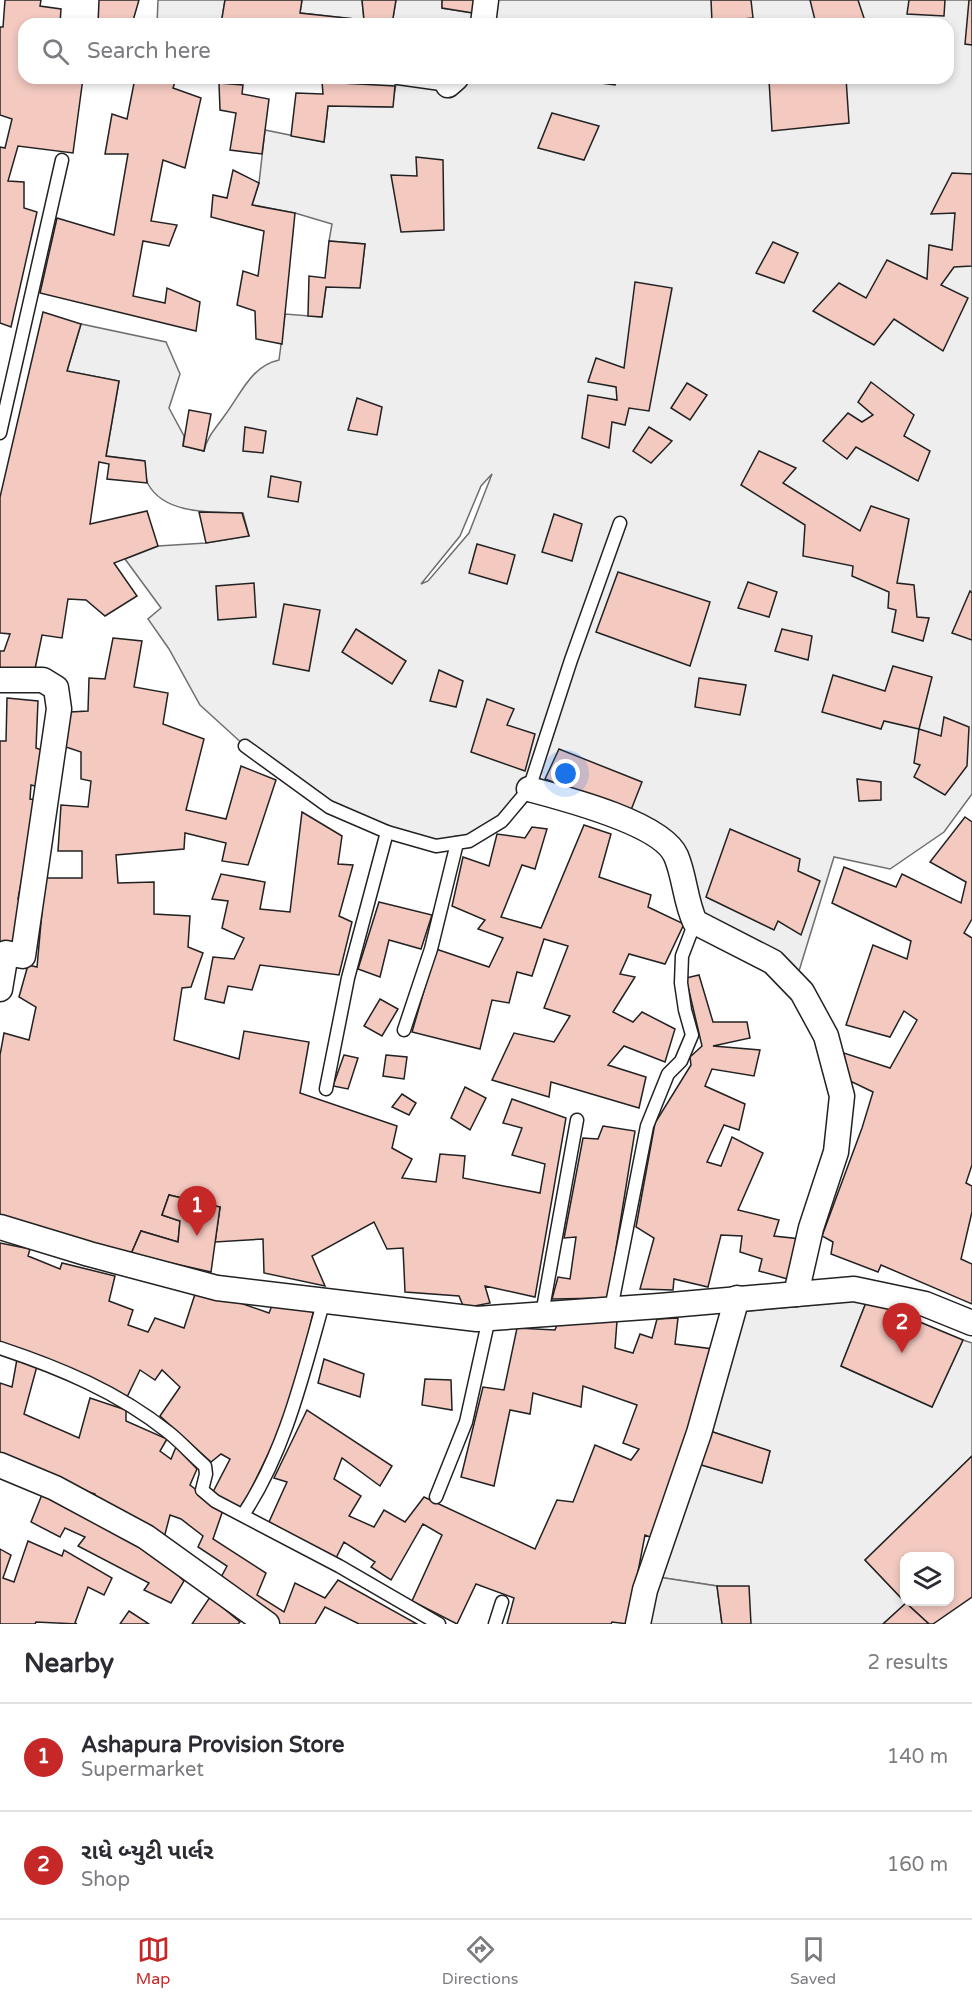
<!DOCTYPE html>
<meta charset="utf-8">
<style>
body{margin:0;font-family:"Varela Round","Noto Sans Gujarati",sans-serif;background:#f7f7f7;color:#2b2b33}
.controls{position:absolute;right:18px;bottom:18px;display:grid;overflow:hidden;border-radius:12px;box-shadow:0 3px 9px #0003}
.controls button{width:54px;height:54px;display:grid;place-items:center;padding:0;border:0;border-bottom:2px solid #e1e1e2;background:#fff;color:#2b2b33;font:30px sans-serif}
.you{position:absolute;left:566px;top:774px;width:21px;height:21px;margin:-15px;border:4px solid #fff;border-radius:50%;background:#1a73e8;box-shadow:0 0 0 9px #1a73e833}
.badge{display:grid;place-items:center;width:39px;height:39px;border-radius:50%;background:#c62828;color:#fff;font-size:20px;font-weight:700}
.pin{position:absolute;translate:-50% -50px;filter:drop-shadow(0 2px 3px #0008)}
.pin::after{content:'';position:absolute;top:32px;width:21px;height:18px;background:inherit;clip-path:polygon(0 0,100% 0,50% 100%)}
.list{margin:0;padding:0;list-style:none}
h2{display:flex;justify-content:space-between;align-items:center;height:78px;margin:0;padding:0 24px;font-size:26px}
h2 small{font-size:20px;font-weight:400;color:#7c7c81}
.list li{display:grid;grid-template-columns:39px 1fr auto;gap:18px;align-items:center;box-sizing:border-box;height:108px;padding:0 24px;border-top:2px solid #e1e1e2}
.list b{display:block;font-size:22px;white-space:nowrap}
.list p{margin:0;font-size:20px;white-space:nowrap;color:#7c7c81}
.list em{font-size:20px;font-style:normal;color:#7c7c81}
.icon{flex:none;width:33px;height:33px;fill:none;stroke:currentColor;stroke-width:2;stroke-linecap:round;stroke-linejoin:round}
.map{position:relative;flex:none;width:972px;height:1624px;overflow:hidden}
.search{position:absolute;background:#fff;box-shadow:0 3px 9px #0003;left:18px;right:18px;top:18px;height:66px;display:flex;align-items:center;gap:15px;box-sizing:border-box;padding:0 21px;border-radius:18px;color:#7c7c81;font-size:22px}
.sheet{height:294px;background:#fff}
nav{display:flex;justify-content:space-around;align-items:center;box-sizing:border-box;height:84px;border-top:2px solid #e1e1e2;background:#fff;font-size:16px;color:#7c7c81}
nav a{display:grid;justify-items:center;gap:3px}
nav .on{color:#c62828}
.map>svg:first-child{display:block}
</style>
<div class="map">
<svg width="972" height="1624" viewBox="0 0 972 1624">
<rect width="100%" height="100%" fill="#fff"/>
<g fill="#eee" stroke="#6f6f6f" stroke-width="1.5" fill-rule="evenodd">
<path d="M158,0h67l-4,24h-64z"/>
<path d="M302,0h60l2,20 -64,-7z"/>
<path d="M396,0h46v8l41,7 3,-15h486v794l-28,38 -54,37 -56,-12 -39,127 -100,-62 -20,-68 -146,-65 -27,32 -33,20 -33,5 -51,-9 -140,-91 -45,-41 -31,-56 -21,-30 13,-11 -36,-49 33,-13 48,-3 43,-7 -6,-23c-31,-1 -78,2 -95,-29 -3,-6 -3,-16 -4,-23l-38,-5 13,-75 -52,-10 14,-47 85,18 14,32 -11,34 15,28 -1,10 21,5c3,-15 13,-24 21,-36 16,-21 26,-49 54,-55l6,-46 37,3 4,-30h34l5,-43 -36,-3 3,-17 -37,-11 -43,-8 7,-22 6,-53 59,12 4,-36 64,1 5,-29h551v-54h-556zM492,474l-23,59 -41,48 -7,3 39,-48 21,-50z"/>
<path d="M867,1300l-26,66 91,41 31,-67 9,3v113l-107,104 41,43 -23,21h-132l-34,-38 -59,-9 40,-113 64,18 8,-31 -60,-20 28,-119z"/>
</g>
<path fill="#ededed" stroke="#6f6f6f" stroke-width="1.5" d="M658,1577l59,9 5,38h-72z"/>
<g fill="#f3c9c0" stroke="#222" stroke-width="1.5">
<path d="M5,0h36l-1,6 21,3 -1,15h-36v54h59l-10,75 -55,-7 -10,35 16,1v26l13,4 -26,115 -11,-4v-176l5,1 7,-29 -12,-4v-88h3z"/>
<path d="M99,0h40l-7,24h-34z"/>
<path d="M225,0h77l-2,13 64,7 -2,-20h34l-4,24h-171z"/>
<path d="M442,0h32l-1,13 -31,-5z"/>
<path d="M711,0h40l2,18 -41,4z"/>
<path d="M810,0h48l8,24h-50z"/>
<path d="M909,0h36l-1,16 -37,-2z"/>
<path d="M969,0h3v45l-7,-1z"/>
<path d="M135,78h21l19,4 -2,6 28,10 -16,70 -22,-8 -12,61 26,4 -8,21 -26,-5 -10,55 32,7 2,-15 33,14 -4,29 -156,-38 17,-75 57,17 14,-81h-23l7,-40 15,5z"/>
<path d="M563,78h53l-1,7z"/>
<path d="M800,78h46l3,45 -77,8 -3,-51z"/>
<path d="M322,82l73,4 -2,21 -65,-1 -4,36 -33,-6 5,-43 27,1z"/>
<path d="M219,83l24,2 -1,9 27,5 -7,55 -32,-4 6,-37 -16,-3z"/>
<path d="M552,113l47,13 -15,34 -46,-12z"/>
<path d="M416,157l27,3 1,70 -43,2 -10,-57 26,1z"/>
<path d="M233,170l26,13 -7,22 43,8 -13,131 -26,-5 -1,-28 -18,-6 6,-34 15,5 6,-45 -53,-14 2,-22 14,3z"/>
<path d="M952,173l20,1v92l-18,1 -13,18 27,13 -25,53 -49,-32 -20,26 -61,-34 26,-28 27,15 21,-38 40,19 2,-34 23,5 3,-37 -24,1z"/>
<path d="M329,241l36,3 -5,44 -34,-1 -4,30 -14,-1 1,-40 16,2z"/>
<path d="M773,242l25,11 -14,30 -28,-10z"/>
<path d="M635,282l37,6 -23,123 -20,-3 -4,17 -13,-3 -3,26 -27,-10 6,-43 29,5 -1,-13 -28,-5 8,-24 28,10z"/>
<path d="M43,312l38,12 -14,47 52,10 -13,75 39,5 2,22 -40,-4 2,-15 -10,-2 -9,62 57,-13 11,35 -44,17 23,33 -32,20 -19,-16 -18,-1 -6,39 -20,-3 -7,34 -35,2v-20h4l6,-17 -10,-1v-136z"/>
<path d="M871,382l43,33 -10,21 26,15 -12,30 -62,-34 -9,12 -24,-18 25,-28 14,9 11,-7 -15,-13z"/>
<path d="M687,383l20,12 -17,25 -19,-12z"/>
<path d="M357,398l25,9 -5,28 -29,-5z"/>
<path d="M189,410l22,4 -7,37 -21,-5z"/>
<path d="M245,427l21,4 -3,22 -20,-2z"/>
<path d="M649,427l23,14 -21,22 -18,-12z"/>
<path d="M759,451l37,17 -13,15 77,48 11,-25 38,13 -12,64 17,2 3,32 12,1 -6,23 -31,-9 4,-22 -8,-2 1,-16 -37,-16 1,-10 -50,-10 2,-31 -64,-40z"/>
<path d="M271,476l30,6 -3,20 -30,-5z"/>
<path d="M199,512l43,1 7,23 -43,7z"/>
<path d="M554,514l28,10 -10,37 -30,-9z"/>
<path d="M477,544l38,11 -8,29 -38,-11z"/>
<path d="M618,572l92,30 -20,64 -94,-34z"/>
<path d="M748,582l29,10 -8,25 -31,-9z"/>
<path d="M254,583l2,34 -38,3 -2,-34z"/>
<path d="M970,591l2,2v47l-20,-7z"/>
<path d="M284,604l36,6 -11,61 -36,-7z"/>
<path d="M356,629l50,32 -14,23 -50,-32z"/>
<path d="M782,629l30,7 -4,24 -33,-9z"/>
<path d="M113,638l29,3 -8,46 34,6 -5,31 41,15 -18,71 40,9 15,-53 35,14 -28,85 -26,-4 4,-18 -41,-10 -1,16 -68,6 2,28 36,-1v32l36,2 -2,31 15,6 -12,34 -9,1 -8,52 65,19 5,-28 65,11 -9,51 97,33 -5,22 20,11 -10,19 34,4 4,-28 25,2 -2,22 77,15 5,-29 -33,-9 10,-27 -19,-5 9,-24 54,19 -31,179 -50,-11 5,17 -26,5 -5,-12 -54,-4 -2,-44 -16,1 -13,-27 -62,34 13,30 -61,-13 -1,-34 -48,3 5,-35 -51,-12 -7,20 18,6 -2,21 -37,-11 -10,23 -131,-33v-166l4,-22 25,7 7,-33 -17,-10 9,-32 9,2 8,-89h37v-27h-24l3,-46 27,2 3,-26 -10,-2v-27l-18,-6 7,-34 18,-1 1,-33 16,1z"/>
<path d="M893,666l39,11 -13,52 -35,-8 -3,8 -59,-17 11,-37 52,16z"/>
<path d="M439,670l24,11 -7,26 -26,-6z"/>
<path d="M699,678l47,7 -6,30 -45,-8z"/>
<path d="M7,698l31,3 -2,47 8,3 -5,36 -8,-2 -1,14 7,1 -19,99 5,3 -9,47 -14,-2v-206h6z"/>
<path d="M487,699l27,10 -7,16 28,9 -10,37 -54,-19z"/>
<path d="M944,717l25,10 -2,39 -22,29 -31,-18 6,-12 -6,-2 5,-34 22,7z"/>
<path d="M559,749l83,33 -11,28 -86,-31z"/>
<path d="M857,779l24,3v18l-22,1z"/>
<path d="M302,812l40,24 -4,28 15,1 -14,51 13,6 -13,53 -79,-10 -8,25 -24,-4 -4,17 -19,-4 8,-42 21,2 10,-21 -22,-10 6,-27 -16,-2 9,-25 44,8 -5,27 30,3z"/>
<path d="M965,817l7,5v97l-8,14 8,5v227l-6,18 6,3v26l-11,47 11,5v40l-91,-39 -3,7 -47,-18 2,-12 -11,-6 40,-108 11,-36 -25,-12 -4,-27 46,15 27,-48 -13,-9 -14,26 -44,-12 27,-80 34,14 4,-18 -79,-38 12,-36 52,20 6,-13 59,29 5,-21 -36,-20z"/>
<path d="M584,825l27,9 -12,43 52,18 -3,12 36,17 -19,40 -36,-10 -9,20 15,3 -22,35 20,10 9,-10 33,17 -10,33 -41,-16 -16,19 38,12 -7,31 -88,-26 -2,15 -57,-17 22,-47 40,9 16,-26 -26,-8 24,-62 -24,-7 -12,37 -15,-4 -8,31 -17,-3 -12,49 -68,-17 24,-83 53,18 14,-29 -25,-9 7,-9 -33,-14 11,-49 26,9 8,-32 28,4 7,-11 15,2 -12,40 -13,-4 -21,52 40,11z"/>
<path d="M730,829l70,30 -2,12 22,10 -19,54 -23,-14 -4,9 -68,-33z"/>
<path d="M379,902l53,13 -11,34 -32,-9 -9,37 -22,-8z"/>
<path d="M699,975l14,47h34l3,16 -37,8 47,4 -6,26 -42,-7 -7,17 40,18 -6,26 -15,-5 -17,37 14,4 11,-29 31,16 -25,57 41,10 -5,16 27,3 -10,41 -32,-9 3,-12 -22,-7 2,-16 -21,-1 -13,52 -34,-8 -1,11 -33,-1 14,-51 -18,-11 19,-104 36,-58 -1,-8 12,-11 -16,-68z"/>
<path d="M380,999l18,10 -16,27 -18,-10z"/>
<path d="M344,1055l14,3 -10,31 -15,-3z"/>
<path d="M386,1055l21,2 -3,22 -21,-3z"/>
<path d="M465,1087l21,11 -16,32 -19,-12z"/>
<path d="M402,1094l14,9 -7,12 -17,-8z"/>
<path d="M603,1126l32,5 -27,167 -56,1 6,-22 12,2 6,-42 -12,1 19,-100 15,1z"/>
<path d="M169,1195l51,12 -9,65 -80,-18 10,-23 37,11 2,-21 -18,-6z"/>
<path d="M0,1243l30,6 -2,7 32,13 2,-6 53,13 -6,25 24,9 -5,15 20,7 7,-14 29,10 13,-40 72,25 4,-10 41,6 -23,98 -50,103 -29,-16 18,-35 -9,-5 -10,8 -51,-46 20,-29 -18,-17 -7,10 -15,-10 -13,27 -81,-39 -46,-16z"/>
<path d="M867,1300l96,40 -31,67 -91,-41z"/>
<path d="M678,1318l-3,26 38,5 -55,191 -13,-5 -17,89 -16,-2 -1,2h-104l7,-26 -38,-14 -19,40 -45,-23 30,-66 -19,-11 -32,56 -20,-13 4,-5 -31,-20 -8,16 -67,-36 18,-40 -13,-4 33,-68 85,56 -12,20 -38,-28 -8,21 27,17 -12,20 25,11 10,-17 21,12 19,-25 111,52 22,-49 16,2 22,-57 36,15 8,-11 -16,-6 14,-38 -54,-19 -2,21 -48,-14 -3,21 -20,-4 -16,76 -33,-9 22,-90 21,3 13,-62 38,2 3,-8 59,-1 -2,27 18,5 7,-19 12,4 5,-19z"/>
<path d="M17,1359l20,7 -13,48 55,24 11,-40 36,12v11l41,18 -7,12 11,8 5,-12 21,22 -7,16 33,25 -10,29 53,34 -9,22 27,17 11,-29 30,15 13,-18 79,44h-58l-34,-17 -10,17h-38l-58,-43 8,-15 -29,-19 5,-11 -22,-17 -11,-4 -6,23 -69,-38v-6l-69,-23 4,-7 -30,-10v-71l12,4z"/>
<path d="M324,1359l40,15 -4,23 -42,-14z"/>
<path d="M425,1379l26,1 1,30 -30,-5z"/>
<path d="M710,1431l60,20 -8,32 -64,-19z"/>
<path d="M972,1456v141l-39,27h-4l-24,-22h45v-46h-46v45l-39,-41z"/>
<path d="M43,1492l119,68 22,21 -13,22 -27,-13 5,-7 -71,-37 7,-9 -20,-9 -5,9 -29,-15z"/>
<path d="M28,1541l34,15 2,-6 48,28 -8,17 -16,-8 -13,36 2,1 -41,-2 -1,2h-35v-75l11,6 -8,23 11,4z"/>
<path d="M717,1586h32l2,38h-29z"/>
<path d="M210,1597l30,25 -2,2h-46z"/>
<path d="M906,1603l23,21h-46z"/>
<path d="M129,1611l20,13h-29z"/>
</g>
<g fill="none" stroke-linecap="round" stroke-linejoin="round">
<g stroke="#222" stroke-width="15">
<g id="service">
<path d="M398,78l50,7"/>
<path d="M0,433l62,-273"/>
<path d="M245,746l84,61 58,25 49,14 33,-5 33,-20 27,-32 42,-129 49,-137"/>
<path d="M404,1030l27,-81 26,-106"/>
<path d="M326,1089l22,-111 39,-146"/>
<path d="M611,1309l36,-183 21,-52 13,-13 11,-26 -7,-25 -4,-27 1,-27 13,-34"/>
<path d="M542,1314l35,-194"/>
<path d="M0,1348c60,20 118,44 168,84 13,10 24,23 37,34l1,8 -4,16 13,11 124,65 100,58"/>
<path d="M436,1497l30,-75 23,-104"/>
<path d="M243,1515c43,-65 60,-141 81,-215"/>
<path d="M495,1624l7,-22"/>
</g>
</g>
<g stroke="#222" stroke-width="27">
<g id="minor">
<path d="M483,24l3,-24"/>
<path d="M448,85l8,-7"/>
<path d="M0,680h43l13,8 3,21 -36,247 -17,-3 -6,36"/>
<path d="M529,789c34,9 133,34 147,67 9,21 9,45 19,66l78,40 29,30 24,44 16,60 -6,56 -25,76 -15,66"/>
<path d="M0,1227l89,27 128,34 260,31 182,-13 195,-17 71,15 47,19"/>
<path d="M0,1465l55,23 91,49 121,87"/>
<path d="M638,1624l7,-34 54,-157 38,-135"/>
</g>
</g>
<use href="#service" stroke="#fff" stroke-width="12"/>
<use href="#minor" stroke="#fff" stroke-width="24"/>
</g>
</svg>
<div class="controls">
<button><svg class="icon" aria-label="layers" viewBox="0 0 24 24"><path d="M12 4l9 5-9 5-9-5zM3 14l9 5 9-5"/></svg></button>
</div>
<div class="you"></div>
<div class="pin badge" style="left:197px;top:1236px">1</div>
<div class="pin badge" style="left:902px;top:1353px">2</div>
<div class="search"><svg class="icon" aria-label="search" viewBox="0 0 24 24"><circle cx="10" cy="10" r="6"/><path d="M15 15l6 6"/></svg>Search here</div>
</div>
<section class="sheet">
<h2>Nearby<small>2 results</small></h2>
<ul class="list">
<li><span class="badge">1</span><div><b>Ashapura Provision Store</b><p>Supermarket</p></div><em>140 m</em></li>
<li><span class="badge">2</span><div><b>રાધે બ્યુટી પાર્લર</b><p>Shop</p></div><em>160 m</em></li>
</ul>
</section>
<nav>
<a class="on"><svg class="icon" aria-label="map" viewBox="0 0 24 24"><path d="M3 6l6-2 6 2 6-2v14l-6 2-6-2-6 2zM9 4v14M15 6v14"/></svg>Map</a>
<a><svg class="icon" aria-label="directions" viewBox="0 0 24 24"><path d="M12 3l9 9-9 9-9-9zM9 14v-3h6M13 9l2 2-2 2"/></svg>Directions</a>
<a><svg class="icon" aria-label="saved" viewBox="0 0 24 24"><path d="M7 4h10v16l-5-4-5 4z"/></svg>Saved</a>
</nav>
